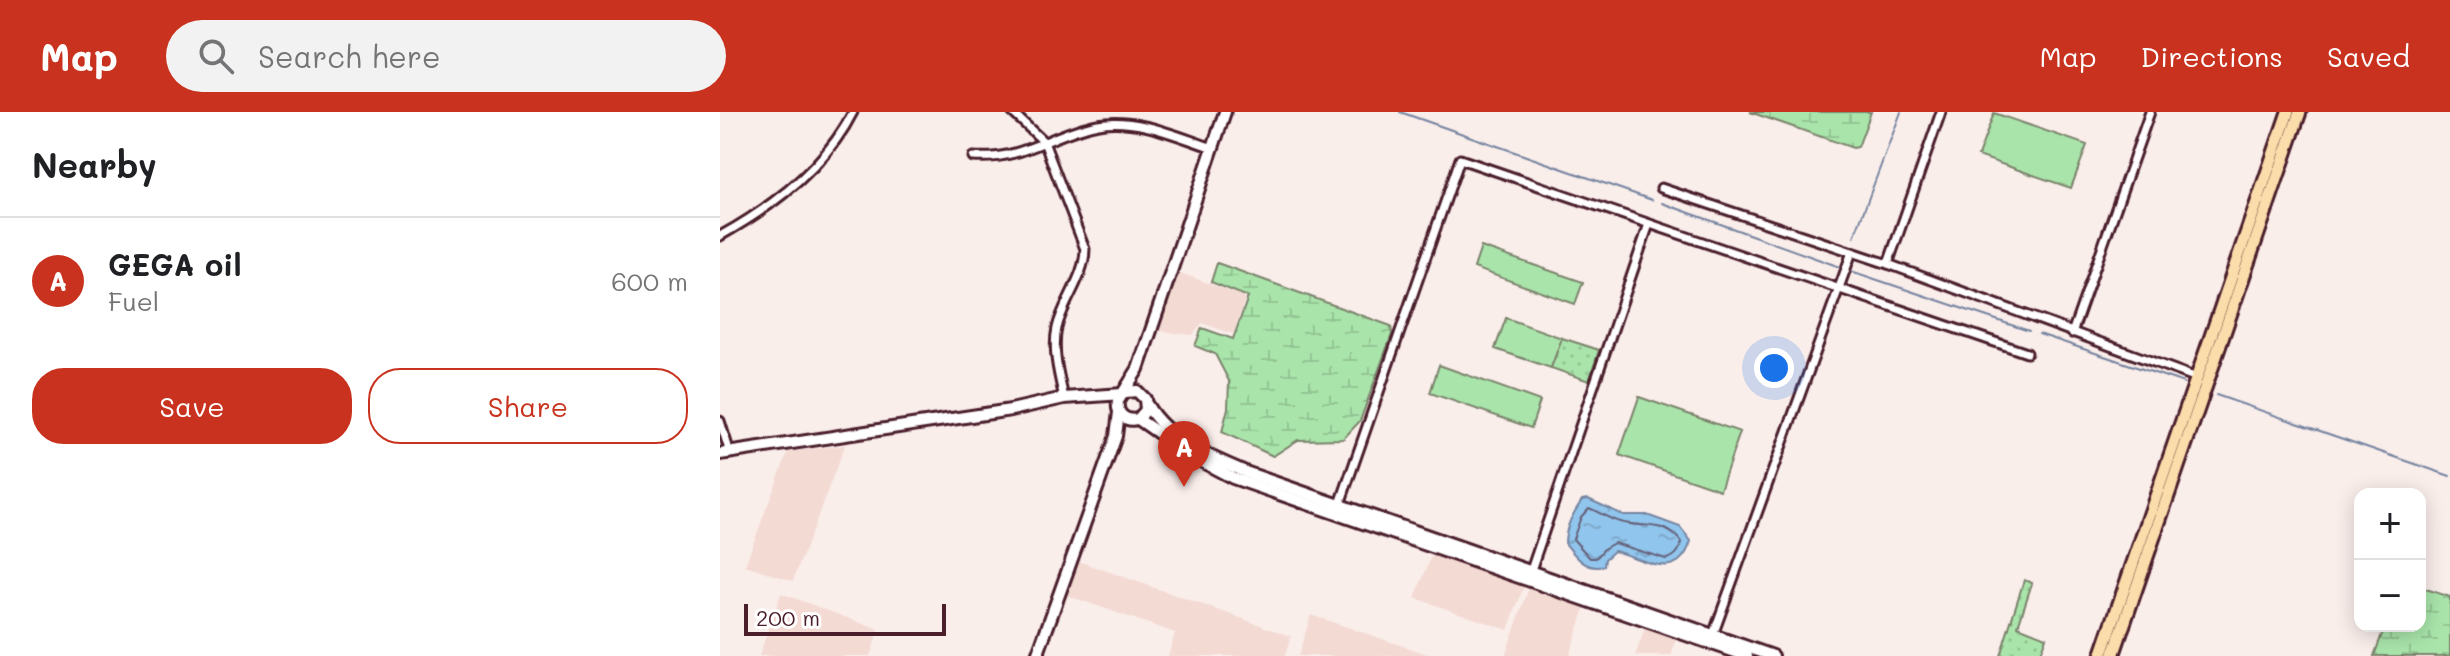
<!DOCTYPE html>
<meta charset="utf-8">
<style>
body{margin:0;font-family:Mali,sans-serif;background:#f2f2f2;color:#202124}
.controls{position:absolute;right:24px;bottom:24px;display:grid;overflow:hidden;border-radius:16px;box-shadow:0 4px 20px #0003}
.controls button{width:72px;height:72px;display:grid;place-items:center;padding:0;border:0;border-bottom:2px solid #e0e0e0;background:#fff;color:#202124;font:40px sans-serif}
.scale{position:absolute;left:24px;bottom:20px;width:202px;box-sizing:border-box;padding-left:8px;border:4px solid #4a1f2b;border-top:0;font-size:22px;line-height:28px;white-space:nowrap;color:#4a1f2b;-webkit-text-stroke:6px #fff;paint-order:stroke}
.you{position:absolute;left:1054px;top:256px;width:28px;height:28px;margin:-20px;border:6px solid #fff;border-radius:50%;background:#1a73e8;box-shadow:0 0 0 12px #1a73e833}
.badge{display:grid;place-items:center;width:52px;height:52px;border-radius:50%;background:#c8321e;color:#fff;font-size:26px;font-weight:700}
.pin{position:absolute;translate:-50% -66px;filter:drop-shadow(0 2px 4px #0008)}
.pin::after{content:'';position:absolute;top:42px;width:28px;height:24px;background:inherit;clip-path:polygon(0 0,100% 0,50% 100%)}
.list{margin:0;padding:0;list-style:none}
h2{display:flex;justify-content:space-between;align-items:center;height:104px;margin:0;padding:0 32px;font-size:34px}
h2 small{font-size:26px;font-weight:400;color:#757577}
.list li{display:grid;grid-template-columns:52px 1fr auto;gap:24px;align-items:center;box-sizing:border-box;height:128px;padding:0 32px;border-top:2px solid #e0e0e0}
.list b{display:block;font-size:30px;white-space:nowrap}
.list p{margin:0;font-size:26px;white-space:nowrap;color:#757577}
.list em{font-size:26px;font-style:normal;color:#757577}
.actions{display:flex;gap:16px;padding:24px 32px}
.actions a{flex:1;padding:18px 0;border:2px solid #c8321e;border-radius:32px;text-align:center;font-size:28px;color:#c8321e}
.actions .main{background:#c8321e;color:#fff}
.icon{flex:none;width:44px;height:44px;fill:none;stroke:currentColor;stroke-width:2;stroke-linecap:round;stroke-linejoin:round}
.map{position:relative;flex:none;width:1730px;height:544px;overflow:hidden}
header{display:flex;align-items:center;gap:48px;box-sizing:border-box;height:112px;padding:0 40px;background:#c8321e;color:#fff}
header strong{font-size:38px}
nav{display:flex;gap:44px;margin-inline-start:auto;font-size:28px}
.search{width:560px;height:72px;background:#f2f2f2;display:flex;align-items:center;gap:20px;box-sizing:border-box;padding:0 28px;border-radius:44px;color:#757577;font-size:30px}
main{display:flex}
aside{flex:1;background:#fff}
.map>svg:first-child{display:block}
</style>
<header>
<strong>Map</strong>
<div class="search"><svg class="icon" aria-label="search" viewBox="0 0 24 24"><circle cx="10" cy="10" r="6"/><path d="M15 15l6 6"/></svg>Search here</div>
<nav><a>Map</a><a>Directions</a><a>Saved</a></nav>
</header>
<main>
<aside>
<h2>Nearby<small></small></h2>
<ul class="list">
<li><span class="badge">A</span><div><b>GEGA oil</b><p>Fuel</p></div><em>600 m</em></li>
</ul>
<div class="actions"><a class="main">Save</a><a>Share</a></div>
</aside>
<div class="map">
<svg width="1730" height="544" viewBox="0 0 1730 544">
<defs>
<pattern id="wetland-marsh" width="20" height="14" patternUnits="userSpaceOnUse" patternTransform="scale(2)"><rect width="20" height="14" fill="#a9e5ab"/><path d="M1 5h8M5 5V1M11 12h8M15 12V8" fill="none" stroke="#93c493"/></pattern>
<pattern id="park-dots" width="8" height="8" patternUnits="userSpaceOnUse" patternTransform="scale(2)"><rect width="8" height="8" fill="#a9e5ab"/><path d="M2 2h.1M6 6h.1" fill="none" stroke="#93c493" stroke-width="1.8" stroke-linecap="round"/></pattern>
<pattern id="water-ripples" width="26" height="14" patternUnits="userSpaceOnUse" patternTransform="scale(2)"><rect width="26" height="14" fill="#90c5ed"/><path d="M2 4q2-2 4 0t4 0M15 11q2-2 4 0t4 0" fill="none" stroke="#7ea9cb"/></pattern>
</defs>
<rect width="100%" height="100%" fill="#faeeeb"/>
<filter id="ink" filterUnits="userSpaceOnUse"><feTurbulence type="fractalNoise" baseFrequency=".0125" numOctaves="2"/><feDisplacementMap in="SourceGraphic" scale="16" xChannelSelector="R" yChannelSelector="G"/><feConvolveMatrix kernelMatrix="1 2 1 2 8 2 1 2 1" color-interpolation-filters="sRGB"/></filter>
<g filter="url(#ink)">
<g fill="#f3dad3">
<path d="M452,158l74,27 -13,37 -31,-11 -9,12 -39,-5z"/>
<path d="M125,333l-52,136 -48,-16 43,-113z"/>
<path d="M713,440l91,34 -16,44 -93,-32z"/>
<path d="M356,448l215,76 -6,20h-117l7,-23 -112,-39z"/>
<path d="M809,476l56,20 -16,48h-64z"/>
<path d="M61,481l98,37 -9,26h-111z"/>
<path d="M591,503l122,41h-135z"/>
<path d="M925,516l32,10 -6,18h-36z"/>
</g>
<g fill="#a9e5ab" stroke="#7a826b" stroke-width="2">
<path d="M1274,1l93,32 -16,43 -93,-32z"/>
<path d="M761,135l102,35 -8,22 -101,-36z"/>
<path d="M786,206l56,20 -11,30 -56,-19z"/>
<path d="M719,253l101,36 -9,27 -101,-35z"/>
<path d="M919,285l101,35 -20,58 -101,-35z"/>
</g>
<g fill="url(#wetland-marsh)" stroke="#7a826b" stroke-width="2">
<path d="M1030,0h121l-13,35 -5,1z"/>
<path d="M497,151l174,63 1,8 -32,87 -17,18 -45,1 -25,16 -51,-24 6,-24 1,-27 -14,-27 -20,-8 7,-18 31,11 15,-42 -37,-15z"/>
<path d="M1700,475l30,10v59h-76l11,-30h35z"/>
</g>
<g fill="url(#park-dots)" stroke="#7a826b" stroke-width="2">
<path d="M842,226l37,12 -10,31 -38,-13z"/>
<path d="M1304,468l8,3 -14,43 28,11 -7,19h-39z"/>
</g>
<path fill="url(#water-ripples)" stroke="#74839f" stroke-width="2" d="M868,387l35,16h24l33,12 11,14c-13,43 -46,18 -77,10l-9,8 -1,7c-18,5 -29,-10 -39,-23 0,-16 8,-29 17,-43z"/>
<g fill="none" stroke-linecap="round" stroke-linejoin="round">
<path stroke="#666179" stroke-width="2" d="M869,396c10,4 20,11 31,14 20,6 46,-2 61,20 -1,9 -5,15 -15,17l-52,-16 -9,5 -9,10h-6l-17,-19 8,-22z"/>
<g stroke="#74839f" stroke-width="2">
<path d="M680,0l252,88"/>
<path d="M942,91l178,64"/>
<path d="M1134,125l47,-125"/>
<path d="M1131,159l178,60"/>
<path d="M1319,222l145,49"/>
<path d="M1496,283l234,81"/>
</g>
<g stroke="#4a1f2b" stroke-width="13">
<g id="street">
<path d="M292,0l32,30 41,107c0,27 -22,53 -28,79 -5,22 2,48 7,70"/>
<path d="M253,45c50,4 78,-24 125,-33 38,-7 79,12 115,24"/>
<path d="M941,76l227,76 309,114"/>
<path d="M0,124c52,-29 106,-70 133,-124"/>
<path d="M1168,152l53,-152"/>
<path d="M1352,221l78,-221"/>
<path d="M0,309l10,32"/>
<path d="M619,395l121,-348 567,194"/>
<path d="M810,461l119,-349"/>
<path d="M993,523l139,-383"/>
</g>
</g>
<g stroke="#4a1f2b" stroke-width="16">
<g id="secondary">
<path d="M405,280l12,-1 8,8 1,11 -8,9c-13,3 -22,-5 -20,-18l20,-32 87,-257"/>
<path d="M427,293c20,35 65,53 101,68l525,183"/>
<path d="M418,307l55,38 40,21 514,178"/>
<path d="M0,342l291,-44 53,-12 59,-4"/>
<path d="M317,544l79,-220 3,-24"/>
</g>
</g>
<g stroke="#4a1f2b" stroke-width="17">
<g id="primary">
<path d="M1381,544l187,-544"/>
<path d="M1393,544l187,-544"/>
</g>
</g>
<use href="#street" stroke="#fff" stroke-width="7"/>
<use href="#secondary" stroke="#fff" stroke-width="10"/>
<use href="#primary" stroke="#fbddab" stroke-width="11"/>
</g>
</g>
</svg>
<div class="controls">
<button>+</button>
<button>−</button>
</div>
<div class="scale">200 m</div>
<div class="you"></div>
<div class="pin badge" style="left:464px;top:375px">A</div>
</div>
</main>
